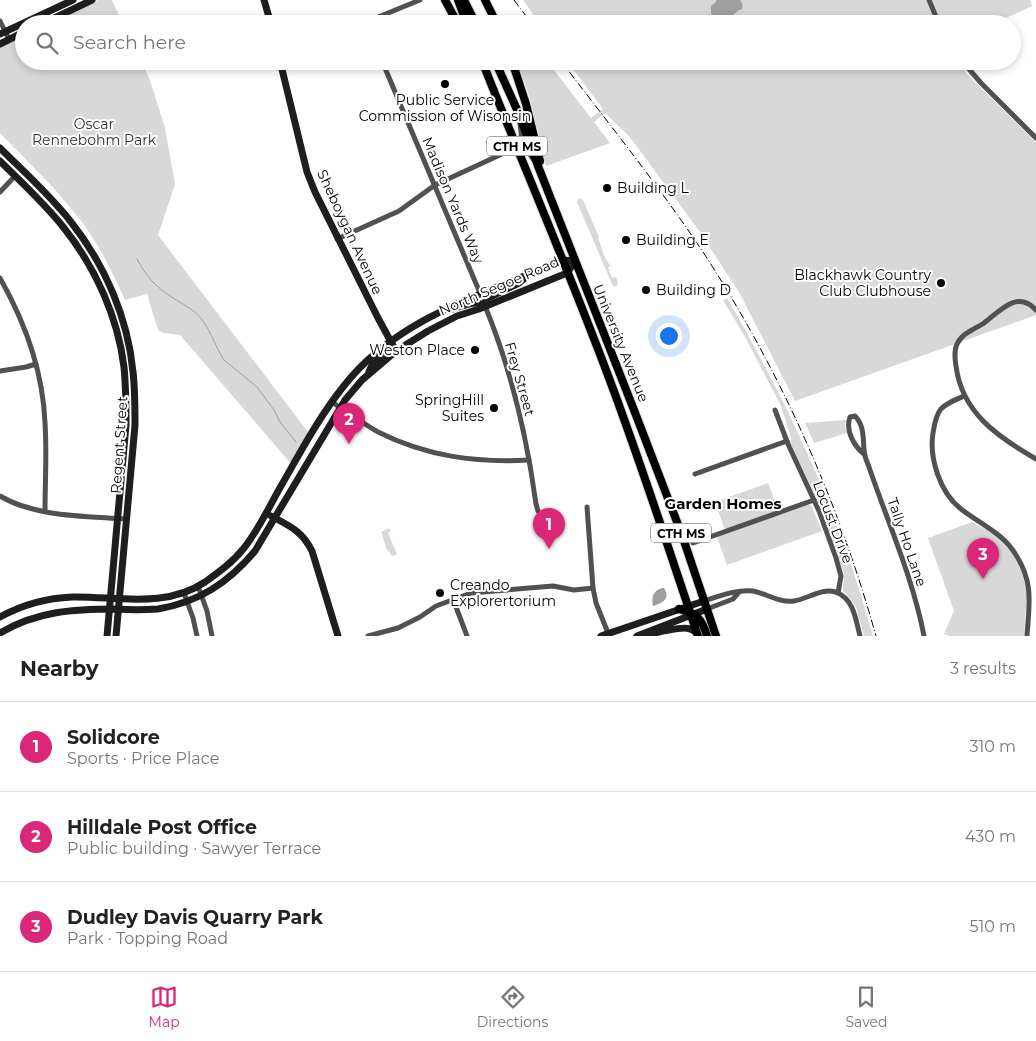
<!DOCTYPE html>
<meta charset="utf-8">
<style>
body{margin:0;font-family:Montserrat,sans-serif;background:#f6f6f6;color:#222}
.you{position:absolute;left:668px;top:335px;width:18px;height:18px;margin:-12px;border:4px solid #fff;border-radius:50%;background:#1a73e8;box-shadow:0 0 0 8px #1a73e833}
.badge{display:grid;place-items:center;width:32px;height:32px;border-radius:50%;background:#db2777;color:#fff;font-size:16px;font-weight:700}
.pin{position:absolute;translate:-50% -41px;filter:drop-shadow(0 1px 2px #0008)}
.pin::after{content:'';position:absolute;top:26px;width:18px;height:15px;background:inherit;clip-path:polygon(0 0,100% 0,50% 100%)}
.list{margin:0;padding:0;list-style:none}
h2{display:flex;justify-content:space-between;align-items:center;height:65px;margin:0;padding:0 20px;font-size:21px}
h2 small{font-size:16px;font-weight:400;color:#767676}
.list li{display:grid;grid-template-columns:32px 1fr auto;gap:15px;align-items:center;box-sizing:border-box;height:90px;padding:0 20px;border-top:1px solid #e0e0e0}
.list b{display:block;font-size:19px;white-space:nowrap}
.list p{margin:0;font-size:16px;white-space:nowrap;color:#767676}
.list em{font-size:16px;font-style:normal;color:#767676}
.icon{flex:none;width:28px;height:28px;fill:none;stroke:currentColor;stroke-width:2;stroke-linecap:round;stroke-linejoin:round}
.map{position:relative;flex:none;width:1036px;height:636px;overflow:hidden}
.search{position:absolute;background:#fff;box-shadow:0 2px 8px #0003;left:15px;right:15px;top:15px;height:55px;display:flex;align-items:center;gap:12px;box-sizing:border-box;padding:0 18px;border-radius:28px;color:#767676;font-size:19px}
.sheet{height:335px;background:#fff}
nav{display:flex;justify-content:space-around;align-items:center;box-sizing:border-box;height:70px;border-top:1px solid #e0e0e0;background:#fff;font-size:14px;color:#767676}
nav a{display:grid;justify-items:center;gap:2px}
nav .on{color:#db2777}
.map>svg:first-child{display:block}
</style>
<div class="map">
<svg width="1036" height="636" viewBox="0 0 1036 636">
<rect width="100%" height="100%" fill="#fff"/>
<g fill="#d8d8d8">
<path d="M98,0h14l11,24h-75z"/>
<path d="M523,0h507l2,6 -39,18h-453z"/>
<path d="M24,35v26h117l9,19 15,48 10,56 -17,51 153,201 -18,30 -113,-131 -16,-2 -6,-3 -11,-36 -22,6c-13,-29 -27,-58 -47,-83 -23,-30 -52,-57 -78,-84v-87z"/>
<path d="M543,61h4l44,57 12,-9 -36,-48h391l9,13 69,68v173l-241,86 -55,-107 -40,-62 -71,-96 -24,-23 -11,9 16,21 -64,23 -17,-71 -9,-25z"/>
<path d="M579,198l4,2 16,37 -1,1c4,9 5,20 13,28l-3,1 4,11 4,-1 2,7 -2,2h-2l-2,-2 -35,-82z"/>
<path d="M727,298c44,76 83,154 114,237 12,33 22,67 32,101h-9l-8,-29 -3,-5 -10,-11 1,-18 -16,-46 -6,-17 -32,-68 2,-1 -11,-35 -36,-69 -22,-37z"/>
<path d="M846,420l-1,6 2,7 -33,10 -9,-20z"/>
<path d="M768,483l12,32 26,-10h5l11,26 -95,34 -10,-28 9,-4 -11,-31z"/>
<path d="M972,522l23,13 18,19 10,20 4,20 -3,42h-75l-5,-2 10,-23 -26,-73z"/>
<path d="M389,528l2,3 -3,2 9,21 -5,2 -6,-8 -4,-14 -1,-2z"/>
</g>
<g fill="#9f9f9f">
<path d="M716,0h24c2,3 3,5 2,9 -8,2 -10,11 -17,12l-5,-4 -6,-1 -3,-2v-8l5,-4z"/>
<path d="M662,588h2c7,11 -2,15 -11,18 -2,-9 0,-15 9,-18z"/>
</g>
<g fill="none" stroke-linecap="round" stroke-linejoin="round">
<path stroke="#9f9f9f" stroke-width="1" d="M137,259c9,17 18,27 33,37 9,6 19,11 26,17 14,13 18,32 28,47l33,27 17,23 6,12 16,20"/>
<g stroke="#dbdbdb" stroke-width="10">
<g id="primary">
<path d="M445,0l13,24"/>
<path d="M458,0l9,24"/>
<path d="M464,0l12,24"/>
<path d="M485,0l12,24"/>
<path d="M482,61c42,106 87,210 127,317 32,85 60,172 89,258"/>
<path d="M495,61l24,53 19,52 96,244 48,125 34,101"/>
<path d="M512,61l14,43 14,57"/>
<path d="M679,609c18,4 23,10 28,27"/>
</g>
</g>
<g stroke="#515151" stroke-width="5">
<path d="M929,0l10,24"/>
<path d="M0,21l9,18"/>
<path d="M369,24l2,-4 49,-20"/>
<path d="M382,61l98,232"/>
<path d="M962,61l19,22 55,55"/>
<path d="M518,147c5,-7 3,-16 2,-23"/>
<path d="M0,192l15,-16"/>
<path d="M337,239l62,-28 36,-26 82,-38c10,-2 11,6 16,12"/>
<path d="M0,278c26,46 43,93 45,145 2,29 0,59 0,88"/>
<path d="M485,306c26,63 42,131 51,198l2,7"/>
<path d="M1036,310c-19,-21 -37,2 -52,13 -9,6 -22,10 -27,21 -3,6 -2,16 -1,22 6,47 42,71 80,93"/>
<path d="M0,371l26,-4 10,-3"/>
<path d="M964,396c-23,10 -27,11 -31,37 -4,25 7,60 28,76 19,15 42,24 55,46 18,28 13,50 11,81"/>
<path d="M332,402c15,10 30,21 46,30 48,24 97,31 151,28"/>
<path d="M775,410l13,34 31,67 17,47 5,18 -3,17"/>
<path d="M865,455c-11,-9 -20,-24 -15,-38l5,-1c11,11 7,27 10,40 1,4 3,8 4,11 19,56 44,111 55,169"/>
<path d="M695,474l92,-33"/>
<path d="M0,496c35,21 86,20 126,23"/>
<path d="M587,507l6,81 3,15 12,30"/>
<path d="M693,543l121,-43"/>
<path d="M198,586l9,25 5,25"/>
<path d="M184,593l9,25 4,18"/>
<path d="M453,599l14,37"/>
<path d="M704,601c16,-5 33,-12 49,-10 14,3 27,12 41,10 14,-2 30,-15 44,-8 16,7 18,28 22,43"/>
<path d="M707,609l26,-10 6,-7"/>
<path d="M368,636l30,-8 22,-11 16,-11 35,-13 82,-7 21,4 19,-2"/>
</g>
<g stroke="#1e1e1e" stroke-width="7">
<path d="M264,0l7,24"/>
<path d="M42,24l50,-24"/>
<path d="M0,34l73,-34"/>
<path d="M0,44l24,-12"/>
<path d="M280,61l27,111 8,20 63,126 18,33"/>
<path d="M0,148c24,24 50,47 71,74 34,43 57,96 62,150 2,17 2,35 2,53l-19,211"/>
<path d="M0,161c22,22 45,43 64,67 31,39 54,89 60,139 2,20 2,39 2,58l-19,211"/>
<path d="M485,306v-4l3,-4 31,-15 7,-6"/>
<path d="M453,309c10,-3 23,-10 32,-3"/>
<path d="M369,372l3,-7 18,-16v-8"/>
<path d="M271,516c19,10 31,15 41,35l26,85"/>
<path d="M0,617c22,-12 47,-19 72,-20 44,-1 93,12 133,-15 14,-10 28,-20 39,-34 15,-19 25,-41 37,-62 19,-33 38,-69 62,-99 43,-56 110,-83 174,-108 15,-6 30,-13 45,-19l13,1 -8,12 -88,36 -22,7 -29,15 -32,20 -34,29 -17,20 -90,151c-27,32 -56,51 -97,58 -14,1 -28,1 -42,0 -42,0 -79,2 -116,24"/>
<path d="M649,635c8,-3 34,-9 41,-6 4,1 4,2 7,4"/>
<path d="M601,636l103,-35"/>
<path d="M637,636l70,-27"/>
</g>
<use href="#primary" stroke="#000" stroke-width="8"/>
<g stroke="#000" stroke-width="1" stroke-dasharray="8 2.5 1 2.5" stroke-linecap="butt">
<path d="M514,0l18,24"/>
<path d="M561,61c48,63 98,125 142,191 77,118 135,248 173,384"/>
</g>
</g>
<g fill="#000" stroke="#fff" stroke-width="2">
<circle cx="445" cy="84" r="5"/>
<circle cx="607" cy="188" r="5"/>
<circle cx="626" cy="240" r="5"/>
<circle cx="941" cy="283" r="5"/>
<circle cx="646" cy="290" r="5"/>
<circle cx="475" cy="350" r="5"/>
<circle cx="494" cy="408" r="5"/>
<circle cx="440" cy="593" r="5"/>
</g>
<g text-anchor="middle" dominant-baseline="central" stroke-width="4" stroke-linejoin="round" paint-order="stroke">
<g fill="#fff" stroke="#4c4c4c" stroke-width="1">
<rect x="487" y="136.5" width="60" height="19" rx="4"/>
<rect x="651" y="523.5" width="60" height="19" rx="4"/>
</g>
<g font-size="12" font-weight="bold" fill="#000">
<text x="517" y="146">CTH MS</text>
<text x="681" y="533">CTH MS</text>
</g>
<g font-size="14" fill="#000" stroke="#fff" text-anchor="start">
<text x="445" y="100" text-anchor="middle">Public Service<tspan x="445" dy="16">Commission of Wisonsin</tspan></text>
<text x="617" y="188">Building L</text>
<text x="636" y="240">Building E</text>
<text x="931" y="275" text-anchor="end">Blackhawk Country<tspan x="931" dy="16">Club Clubhouse</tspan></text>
<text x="656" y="290">Building D</text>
<text x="465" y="350" text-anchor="end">Weston Place</text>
<text x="484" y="400" text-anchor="end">SpringHill<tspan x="484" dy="16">Suites</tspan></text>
<text x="450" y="585">Creando<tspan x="450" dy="16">Explorertorium</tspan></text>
</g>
<g font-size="14" fill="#2f2f2f" stroke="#fff">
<text x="94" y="124">Oscar<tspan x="94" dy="16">Rennebohm Park</tspan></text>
</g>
<g font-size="14" fill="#000" stroke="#fff">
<text transform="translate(453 200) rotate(67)">Madison Yards Way</text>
<text transform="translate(350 232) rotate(65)">Sheboygan Avenue</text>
<text transform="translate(499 286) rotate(-23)">North Segoe Road</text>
<text transform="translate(621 343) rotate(68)">University Avenue</text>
<text transform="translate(520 379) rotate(74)">Frey Street</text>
<text transform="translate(119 445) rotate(-86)">Regent Street</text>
<text transform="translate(833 522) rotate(69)">Locust Drive</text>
<text transform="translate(907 542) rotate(71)">Tally Ho Lane</text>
</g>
<g font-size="15" font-weight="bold" fill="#000" stroke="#fff">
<text x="723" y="503">Garden Homes</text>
</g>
</g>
</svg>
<div class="you"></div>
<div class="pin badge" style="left:549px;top:549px">1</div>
<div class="pin badge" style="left:349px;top:444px">2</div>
<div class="pin badge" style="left:983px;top:579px">3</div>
<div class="search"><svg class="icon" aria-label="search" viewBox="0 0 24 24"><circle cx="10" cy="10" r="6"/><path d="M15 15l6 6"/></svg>Search here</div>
</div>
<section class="sheet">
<h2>Nearby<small>3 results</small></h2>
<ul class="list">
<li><span class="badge">1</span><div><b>Solidcore</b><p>Sports · Price Place</p></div><em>310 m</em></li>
<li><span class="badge">2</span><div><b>Hilldale Post Office</b><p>Public building · Sawyer Terrace</p></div><em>430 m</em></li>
<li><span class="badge">3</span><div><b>Dudley Davis Quarry Park</b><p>Park · Topping Road</p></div><em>510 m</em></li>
</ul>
</section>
<nav>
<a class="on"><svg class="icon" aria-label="map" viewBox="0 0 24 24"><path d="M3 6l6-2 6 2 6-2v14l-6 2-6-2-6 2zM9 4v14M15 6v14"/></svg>Map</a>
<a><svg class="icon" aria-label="directions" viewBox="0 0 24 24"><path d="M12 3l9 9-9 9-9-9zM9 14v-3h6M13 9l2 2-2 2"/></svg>Directions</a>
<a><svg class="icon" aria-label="saved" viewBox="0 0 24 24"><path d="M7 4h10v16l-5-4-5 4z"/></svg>Saved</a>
</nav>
